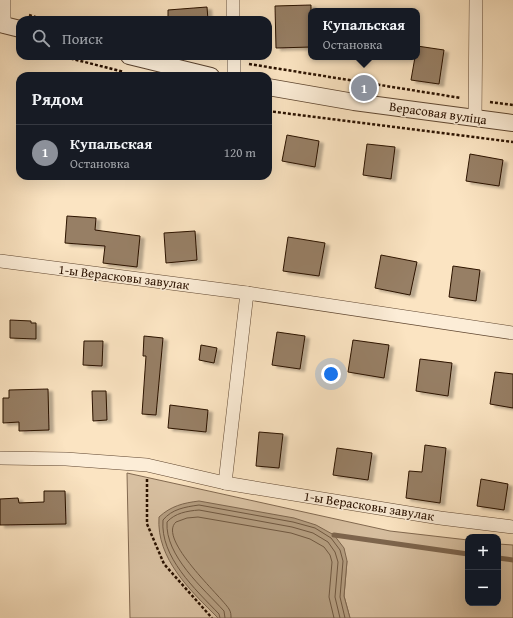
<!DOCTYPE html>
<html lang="ru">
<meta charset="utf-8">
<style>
body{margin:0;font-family:"Gentium Book Plus",serif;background:#242831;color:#f1f3f6}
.controls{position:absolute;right:12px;bottom:12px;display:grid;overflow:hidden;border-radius:8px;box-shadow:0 4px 16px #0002}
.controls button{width:36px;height:36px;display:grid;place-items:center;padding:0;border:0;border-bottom:1px solid #363941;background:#171b24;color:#f1f3f6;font:20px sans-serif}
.you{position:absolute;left:331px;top:374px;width:14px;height:14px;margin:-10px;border:3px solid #fff;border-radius:50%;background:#1a73e8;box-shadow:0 0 0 6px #1a73e833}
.badge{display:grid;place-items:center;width:26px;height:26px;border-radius:50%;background:#8c9099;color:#fff;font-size:13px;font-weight:700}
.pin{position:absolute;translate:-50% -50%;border:2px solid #fff;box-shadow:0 1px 4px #0006}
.popup{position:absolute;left:308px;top:8px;width:112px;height:52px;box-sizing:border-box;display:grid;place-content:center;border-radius:8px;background:#171b24;filter:drop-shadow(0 1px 3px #0005);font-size:13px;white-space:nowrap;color:#9ea1a6}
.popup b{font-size:15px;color:#f1f3f6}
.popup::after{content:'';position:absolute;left:50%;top:100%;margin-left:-8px;border:8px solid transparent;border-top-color:#171b24}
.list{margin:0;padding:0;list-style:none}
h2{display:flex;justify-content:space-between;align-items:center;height:52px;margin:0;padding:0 16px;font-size:17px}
h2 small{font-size:13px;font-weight:400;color:#9ea1a6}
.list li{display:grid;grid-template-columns:26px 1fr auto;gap:12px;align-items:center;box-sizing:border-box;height:56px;padding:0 16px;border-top:1px solid #363941}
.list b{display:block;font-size:15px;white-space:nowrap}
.list p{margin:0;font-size:13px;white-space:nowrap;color:#9ea1a6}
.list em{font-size:13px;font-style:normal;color:#9ea1a6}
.icon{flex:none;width:22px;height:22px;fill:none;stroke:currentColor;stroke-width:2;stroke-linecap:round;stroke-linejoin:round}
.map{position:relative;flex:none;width:513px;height:618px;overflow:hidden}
.search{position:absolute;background:#171b24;box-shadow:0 4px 16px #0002;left:16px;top:16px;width:256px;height:44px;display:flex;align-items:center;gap:10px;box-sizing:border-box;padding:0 14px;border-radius:12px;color:#9ea1a6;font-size:15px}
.panel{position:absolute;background:#171b24;box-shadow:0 4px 16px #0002;left:16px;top:72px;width:256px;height:108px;border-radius:12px}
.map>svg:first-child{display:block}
</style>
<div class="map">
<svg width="513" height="618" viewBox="0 0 513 618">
<defs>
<filter id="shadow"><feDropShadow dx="4.5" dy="2.5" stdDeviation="1" flood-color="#0004"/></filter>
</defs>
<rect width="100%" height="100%" fill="#fbe4c2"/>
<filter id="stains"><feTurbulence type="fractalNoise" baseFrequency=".005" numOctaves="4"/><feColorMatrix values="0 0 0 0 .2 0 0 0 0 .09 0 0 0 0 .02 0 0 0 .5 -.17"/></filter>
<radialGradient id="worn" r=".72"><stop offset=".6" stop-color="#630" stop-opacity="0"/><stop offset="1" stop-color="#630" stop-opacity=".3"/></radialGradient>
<path fill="#d8c0a1" stroke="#826950" d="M127,473l263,58 78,9v63h30v-59l15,1v73h-163l-6,-22 3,-35 -144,42 15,15h-88z"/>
<path fill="#b49d80" stroke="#7d654d" d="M199,501l95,17 22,7 18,10 10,13 3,13 -3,35 6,22h-132c-27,-27 -62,-59 -59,-101 12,-11 24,-14 40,-16z"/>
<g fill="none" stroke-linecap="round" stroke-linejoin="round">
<g stroke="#705840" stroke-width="1">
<path d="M220,618l-1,-4c-24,-25 -59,-57 -56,-94 9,-11 22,-13 36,-15l94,17 22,6 16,10 9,12 3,11 -3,36 5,21"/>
<path d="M225,618l-1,-7c-21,-23 -59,-55 -57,-89 8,-9 20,-11 32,-12l93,17 21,6 15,9 7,10 3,10 -3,35 5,21"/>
<path d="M231,618c0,-3 0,-6 -2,-9 -8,-13 -72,-70 -53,-87l11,-4 11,-1 93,16 19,6 14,8 6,8 2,7 -3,35 5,21"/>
</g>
<g stroke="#7d654d" stroke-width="5">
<path d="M334,535l134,19"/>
<path d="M498,558l15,2"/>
</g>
</g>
<g fill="#977f65" stroke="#2b1200" filter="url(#shadow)">
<path d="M311,5v42l-35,1 -1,-42z"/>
<path d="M207,7l1,13h-40v-10z"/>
<path d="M417,46l27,4 -5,34 -28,-4 4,-23h2z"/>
<path d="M287,135l32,6 -4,26 -33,-6z"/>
<path d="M367,144l28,3 -4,32 -28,-4z"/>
<path d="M470,154l33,6 -4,26 -33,-5z"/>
<path d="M67,216l29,2 -1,12 45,6 -3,31 -34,-4 2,-17 -40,-3z"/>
<path d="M195,231l2,29 -31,3 -2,-30z"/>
<path d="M288,237l37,6 -6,33 -36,-5z"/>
<path d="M381,255l36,7 -7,33 -35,-7z"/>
<path d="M453,266l27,4 -4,31 -27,-4z"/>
<path d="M10,320l21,1v2h5v16l-26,-1z"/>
<path d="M277,332l28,4 -5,33 -28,-4z"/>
<path d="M144,336l19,2 -7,77 -14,-1 4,-58h-3z"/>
<path d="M353,340l36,5 -5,33 -36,-6z"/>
<path d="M84,341h19l-1,25 -19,-1z"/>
<path d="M201,345l16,3 -3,15 -15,-3z"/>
<path d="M420,359l32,4 -4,33 -32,-5z"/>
<path d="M495,372l18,2v34l-23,-4z"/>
<path d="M48,389l1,41 -30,1v-9l-16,1v-25h6v-8z"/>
<path d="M92,391h14l1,29 -14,1z"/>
<path d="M170,405l38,5 -2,22 -38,-4z"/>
<path d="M259,432l24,2 -4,34 -23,-2z"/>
<path d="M425,445l21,3 -6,55 -34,-5 3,-27 13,1z"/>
<path d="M337,448l35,5 -4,27 -35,-5z"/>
<path d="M481,479l27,5 -4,26 -27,-4z"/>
<path d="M44,491h21l1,33 -66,1v-26l18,-1 1,5 25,-1z"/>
</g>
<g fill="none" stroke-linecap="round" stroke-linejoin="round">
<g stroke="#5f4630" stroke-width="14">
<g id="minor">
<path d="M4,0v26"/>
<path d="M233,0v20"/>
<path d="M234,56v20"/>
<path d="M475,119l1,-119"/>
<path d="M0,261l247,32 266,40"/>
<path d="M0,458l66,1 81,6 78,18 215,35 73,9"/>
<path d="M225,483l22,-190"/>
</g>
</g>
<g stroke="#5f4630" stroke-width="18">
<g id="tertiary">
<path d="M0,24l20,5"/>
<path d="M129,56l82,20"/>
<path d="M268,87l86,15 159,21"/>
</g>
</g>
<g stroke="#2b1200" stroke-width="2.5" stroke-dasharray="3 2" stroke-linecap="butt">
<path d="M29,15l16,5"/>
<path d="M61,56l63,16"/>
<path d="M205,56l15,3"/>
<path d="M249,64l212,34"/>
<path d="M490,102l23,3"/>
<path d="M268,111l245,31"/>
<path d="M147,479v45l17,40 48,54"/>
</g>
<use href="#minor" stroke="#fcedd7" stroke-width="13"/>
<use href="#tertiary" stroke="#fcedd7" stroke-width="16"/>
</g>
<g text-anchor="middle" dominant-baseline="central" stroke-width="3" stroke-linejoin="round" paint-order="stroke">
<g font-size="13" fill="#2b1200" stroke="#fcedd7">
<text transform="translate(438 113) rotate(8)">Верасовая вуліца</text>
<text transform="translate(124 277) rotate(7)">1-ы Верасковы завулак</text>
<text transform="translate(369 506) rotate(9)">1-ы Верасковы завулак</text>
</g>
</g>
<rect width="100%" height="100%" filter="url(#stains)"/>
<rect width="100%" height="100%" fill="url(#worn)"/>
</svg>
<div class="controls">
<button>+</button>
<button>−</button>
</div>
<div class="you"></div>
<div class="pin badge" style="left:364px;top:88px">1</div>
<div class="popup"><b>Купальская</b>Остановка</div>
<div class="search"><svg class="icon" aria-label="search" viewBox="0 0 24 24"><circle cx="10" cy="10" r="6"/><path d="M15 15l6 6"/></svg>Поиск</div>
<section class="panel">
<h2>Рядом<small></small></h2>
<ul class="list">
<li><span class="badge">1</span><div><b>Купальская</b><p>Остановка</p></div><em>120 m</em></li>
</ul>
</section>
</div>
